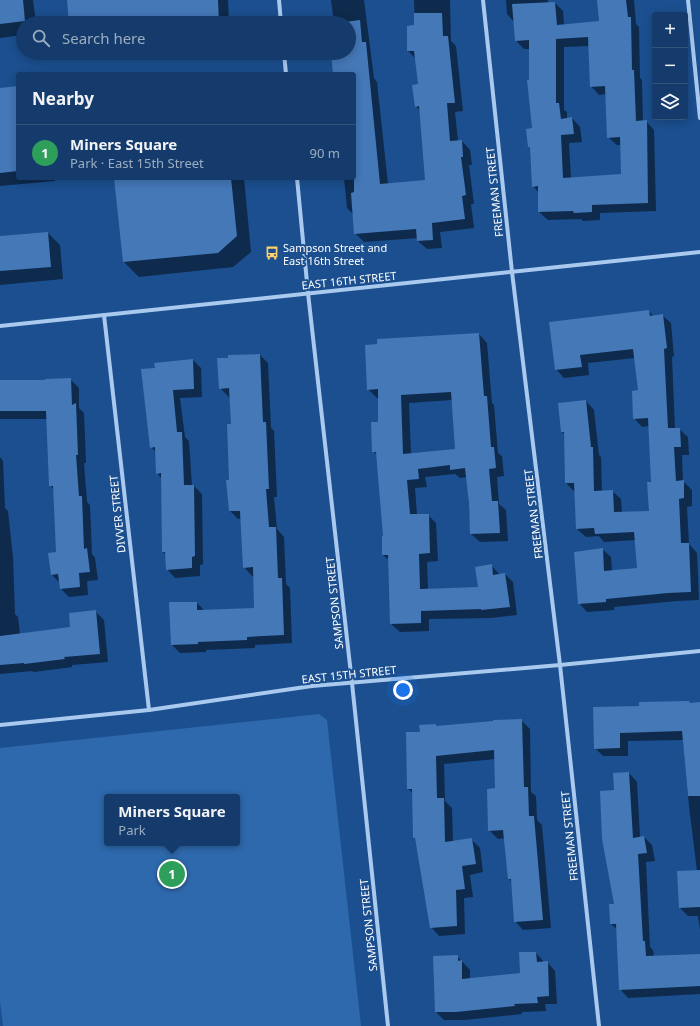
<!DOCTYPE html>
<meta charset="utf-8">
<style>
body{margin:0;font-family:"Noto Sans",sans-serif;background:#214673;color:#f1f3f6}
.controls{position:absolute;right:12px;top:12px;display:grid;overflow:hidden;border-radius:4px;box-shadow:0 2px 10px #0003}
.controls button{width:36px;height:36px;display:grid;place-items:center;padding:0;border:0;border-bottom:1px solid #33557e;background:#143b6b;color:#f1f3f6;font:20px sans-serif}
.you{position:absolute;left:403px;top:690px;width:14px;height:14px;margin:-10px;border:3px solid #fff;border-radius:50%;background:#1a73e8;box-shadow:0 0 0 6px #1a73e833}
.badge{display:grid;place-items:center;width:26px;height:26px;border-radius:50%;background:#8c9099;color:#fff;font-size:13px;font-weight:700}
.pin{position:absolute;translate:-50% -50%;border:2px solid #fff;box-shadow:0 1px 4px #0006}
.popup{position:absolute;left:104px;top:794px;width:136px;height:52px;box-sizing:border-box;display:grid;place-content:center;border-radius:4px;background:#143b6b;filter:drop-shadow(0 1px 3px #0005);font-size:13px;white-space:nowrap;color:#9dadc1}
.popup b{font-size:15px;color:#f1f3f6}
.popup::after{content:'';position:absolute;left:50%;top:100%;margin-left:-8px;border:8px solid transparent;border-top-color:#143b6b}
.list{margin:0;padding:0;list-style:none}
h2{display:flex;justify-content:space-between;align-items:center;height:52px;margin:0;padding:0 16px;font-size:17px}
h2 small{font-size:13px;font-weight:400;color:#9dadc1}
.list li{display:grid;grid-template-columns:26px 1fr auto;gap:12px;align-items:center;box-sizing:border-box;height:56px;padding:0 16px;border-top:1px solid #33557e}
.list b{display:block;font-size:15px;white-space:nowrap}
.list p{margin:0;font-size:13px;white-space:nowrap;color:#9dadc1}
.list em{font-size:13px;font-style:normal;color:#9dadc1}
.icon{flex:none;width:22px;height:22px;fill:none;stroke:currentColor;stroke-width:2;stroke-linecap:round;stroke-linejoin:round}
.map{position:relative;flex:none;width:700px;height:1026px;overflow:hidden}
.search{position:absolute;background:#143b6b;box-shadow:0 2px 10px #0003;left:16px;top:16px;width:340px;height:44px;display:flex;align-items:center;gap:10px;box-sizing:border-box;padding:0 14px;border-radius:22px;color:#9dadc1;font-size:15px}
.panel{position:absolute;background:#143b6b;box-shadow:0 2px 10px #0003;left:16px;top:72px;width:340px;height:108px;border-radius:4px}
.map>svg:first-child{display:block}
</style>
<div class="map">
<svg width="700" height="1026" viewBox="0 0 700 1026">
<rect width="100%" height="100%" fill="#1b4f8f"/>
<path fill="#2e69ad" fill-rule="evenodd" d="M319,714l8,6 34,306h-358l-3,-25v-253zM107,797h130v46h-130z"/>
<g fill="#0007" fill-rule="evenodd">
<path d="M0,0h33l3,23h-13v12l-23,3z"/>
<path d="M68,0h160l1,23h-159z"/>
<path d="M331,0h33l10,78 3,4 11,102 38,-3 -6,-70 -4,-5 3,-21 -3,-26 -8,-8v-24l7,-1 -1,-26h36l1,41 5,5 7,65 -8,1 3,29h4l8,9 2,15h-3l5,39h-3l3,24 -34,4 2,16 -15,1 -9,-8v-3l-54,4 -9,-9 -1,-18 -7,-7 -3,-30h10v-104h-15l-1,-21h11v-30h-15z"/>
<path d="M506,0h42v3h7l8,8 1,14 36,-3 -2,-22h36l2,24 3,3 1,51 2,2 1,41h3l8,9 2,81 -56,2v7l-17,1 -2,-2 -33,1 -9,-8v-19l-6,-7 -2,-37 -2,-3 4,-17 -3,-48v-32h-6l-8,-8 -2,-19 -7,-8zM589,46l2,40 8,9 7,-1 2,43 9,8h4l1,30 -51,3 -2,-35 13,-1 -2,-15 -8,-9 -5,1v-7l-3,-2v-63z"/>
<path d="M18,87v91h37v3l-55,5v-97z"/>
<path d="M115,178h129l7,74 -18,15 -94,10 -15,-15z"/>
<path d="M48,233l12,12 3,34 -63,6v-48z"/>
<path d="M649,311l4,5 9,-1 9,8 3,33 -2,1 3,72h4l9,8 1,18h-7l1,26 9,9v16l-5,1 2,37 8,9 2,47 -22,1 -63,6v3l-27,2 -8,-9 23,-54 9,8 1,14 26,-2 -2,-29 -32,2 -5,-6 -13,1 -9,-8 -2,-37 -9,-9 -1,-48 -3,-3 24,-31 8,9 5,45 2,2 1,34h10l9,8 1,14 28,-1 2,-29 -3,-57 -7,1 -8,-9 5,-27 -4,-33 -47,5 1,12 -25,3 -8,-9z"/>
<path d="M479,334l8,9 5,60 2,2 4,48 4,3 2,20 -7,1 2,27 7,6 2,31 -28,1 -9,-8 -4,-57 -7,1 -5,-4 -30,3 2,10 -12,1 2,27h11l8,8 2,38 -11,1 1,27 51,-1 12,-23 9,10 5,-1 8,8 4,33 -26,3 -62,1v12l-29,1 -9,-8 -2,-64 -6,-5 1,-18 -7,-82 -4,-4 6,-28v-25h-2l-9,-9zM452,400l4,50 -45,4 -2,-51z"/>
<path d="M260,355l8,8 3,65 3,3 3,66h-3l3,32 7,8 2,47 4,4 2,55 -37,2v3l-49,2v2l-26,1 -8,-8 25,-42 8,8 50,-2 -1,-33h-2l-8,-9 -2,-48h-4l-8,-8 2,-86 -1,-28h-2l-9,-9 9,-29z"/>
<path d="M193,360l8,8 1,29 -22,1 5,39 4,4 3,45h2l8,8 1,70 -3,1v11l-25,2 -8,-9 -1,-14 -3,-3 -1,-73 -5,-6 -1,-21 -5,-5 4,-83z"/>
<path d="M70,379l9,9v20l5,5 2,50h-2l3,39 3,3 2,49 3,4 3,22 -11,1 1,14 -19,2 -8,-8 -1,-6 -8,-8 5,-22 -3,-63 -4,-5 -3,-66h-47v-38h46z"/>
<path d="M0,457l3,4 2,47 3,3 5,46 2,57 3,3 2,17 51,-6 24,-17 9,9 4,42 -36,3v2l-38,5 -2,-1 -32,3z"/>
<path d="M689,702l2,2 9,-1v227l-2,-14h-10l-8,-8 -2,-36 19,-1 -8,-65 -6,-66 -55,1v15h-25l-8,-8 45,-41z"/>
<path d="M521,720l9,9 1,63 5,4 1,24 5,5 9,103 -28,2 -8,-9 -3,-39 -3,-3 -4,-41 -7,1 -9,-9 7,-41 -1,-30 -51,5 1,37 7,7 1,34 18,-3 9,9 3,24 -13,3 3,22 -9,1 1,36 -26,2 -8,-9 -14,-87 -3,-2 -1,-45 -5,-4 13,-56 14,-8 2,2z"/>
<path d="M629,773l8,9 3,55h4l8,8 3,16 -9,1 4,85 3,3 1,7 46,-2v39l-72,4 -8,-9 -2,-59 -7,-6 -1,-19h5v-114z"/>
<path d="M536,953l8,9h3l8,9 2,33h-12l1,7 -24,1v2l-57,6h-21l-8,-8 21,-56 13,14v9l51,-5z"/>
</g>
<g fill="#4478b7" fill-rule="evenodd">
<path d="M0,0h23l2,21 -25,3z"/>
<path d="M67,0h151l1,23h-150z"/>
<path d="M597,0h29l2,17h3l1,53h2l2,51 11,-1 1,83 -56,2v7l-18,1 -1,-2 -35,1v-26l-6,1 -2,-40h-2l-2,-18 6,-1 -5,-48h2v-40l-14,1 -3,-37 43,-2 2,23 42,-4zM588,37l2,50 15,-1 2,52 13,-1 1,37 -58,4 -2,-43 13,-1 -2,-17 -11,2 -2,-16h-3v-64z"/>
<path d="M414,13h28l1,23h5l7,67h-8l3,38 12,-1 1,17h-2l5,38 -4,1 3,23 -33,4 1,17 -16,1 -1,-12 -62,5 -3,-41 3,-1v-118h-21l-2,-21h18v-30h-12l23,-3 2,22h4l14,142 45,-4 -6,-74 -4,1 -3,-22 6,-1 -4,-33h-7v-25l7,-1z"/>
<path d="M18,86v85l-18,2v-85z"/>
<path d="M114,178h117l6,58 -19,17 -95,9z"/>
<path d="M48,232l3,35 -51,4v-35z"/>
<path d="M649,310l1,6 13,-2 4,34 -3,1 4,79h12l1,19h-7l2,34 8,-1v18l-5,1 2,44h8l2,49 -23,1 -62,6v3l-28,2 -4,-52 29,-4 1,23 33,-3 -3,-36 -39,2 -1,-6 -18,1 -2,-46h-9l-1,-51h-3l-3,-29 28,-3 5,47h2l1,44 19,-1 1,22 35,-1 -2,-29h4l-3,-64 -15,1 -1,-28 6,-1 -5,-41 -53,6 2,12 -27,3 -6,-48z"/>
<path d="M479,333l5,63h3l4,51h3l2,21 -7,1 3,32h6l2,32 -30,1 -1,-30 -4,-36 -15,2v-5l-32,4 1,10 -12,1 3,34h19l1,39 -11,1 1,35 58,-2 -3,-20 17,-3 1,11 12,-2 5,34 -29,3v-1l-60,2v12l-31,1 -2,-69h-6v-19h1l-7,-84h-4l-1,-30h7v-33l-11,1 -2,-45 12,-1v-5zM451,392l4,57 -52,5 -2,-59z"/>
<path d="M260,354l3,68h3l3,67h-3l3,38h7l2,51h4l2,57 -37,2v3l-49,2v2l-27,1 -2,-43h28v8l57,-2 -1,-41 -10,1 -3,-57h-11l-3,-31h3l-2,-56h4l-2,-36 -10,1 -2,-31h11v-3z"/>
<path d="M193,359l1,30 -21,1 4,42h5l2,53h10l1,71 -3,1v11l-26,2 -1,-18h-3l-1,-79 -5,1 -1,-27 -5,1 -9,-79 14,-1 -1,-5z"/>
<path d="M71,378l1,27 4,-2 2,52h-2l3,41h3l2,53 3,-1 3,24 -11,1 1,14 -20,2 -2,-15 -7,1 -3,-22 8,-1 -3,-66h-4l-3,-75h-46v-31h45v-1z"/>
<path d="M96,610l4,44 -36,3 1,2 -41,5v-1l-24,2v-29l70,-9 -1,-14z"/>
<path d="M689,701l1,2 10,-1v94h-12l-6,-65 -62,2v15l-26,1 -1,-42 46,-1v-4z"/>
<path d="M522,719l2,68h4l1,29h5l9,104 -29,2 -3,-43h-3l-5,-49 -15,1 -1,-42 8,-1 -1,-38 -58,6 1,42h7l1,44 27,-4 4,26 -14,2 3,23 -9,1 1,36 -27,2 -15,-90h-2l-1,-49h-5l-1,-57h14l-1,-7 17,-1v2l57,-5v-1z"/>
<path d="M629,772l4,66 11,-2 3,17 -9,1 5,87h2l1,15 54,-2v32l-81,4 -3,-66h-6l-1,-20h5l-12,-65 -2,-48 14,-1 -1,-17z"/>
<path d="M700,870v37l-21,1 -2,-37z"/>
<path d="M519,952h17l1,10 11,-1 1,35 -12,1 1,6 -24,1 1,2 -59,6h-21l-2,-56 25,-1v6l4,-1v19l58,-6z"/>
</g>
<g fill="none" stroke-linecap="round" stroke-linejoin="round">
<g stroke="#a9c9ee" stroke-width="4">
<path d="M279,0l2,23"/>
<path d="M483,0l29,272 48,393 39,361"/>
<path d="M688,0l12,118"/>
<path d="M284,53l2,21"/>
<path d="M297,178l11,115 44,390 36,343"/>
<path d="M104,315l45,395"/>
<path d="M0,326l700,-74"/>
<path d="M0,725l149,-15 163,-24 248,-21 140,-14"/>
</g>
</g>
<defs>
<g id="bus-bare" transform="scale(1.08)"><path d="M-5-6H5V4H4V6H2V4H-2V6H-4V4H-5ZM-3.5-4V0h7V-4ZM-3.5 1.2v1.5H-2V1.2ZM2 1.2v1.5H3.5V1.2Z" fill="#ffd166" stroke="#1b4f8f" stroke-width="2.5" paint-order="stroke"/></g>
</defs>
<g fill-rule="evenodd">
<use href="#bus-bare" x="272" y="253"/>
</g>
<g text-anchor="middle" dominant-baseline="central" stroke-width="4" stroke-linejoin="round" paint-order="stroke">
<g font-size="11" fill="#fff" stroke="#1b4f8f">
<text transform="translate(494 192) rotate(-96)">FREEMAN STREET</text>
<text transform="translate(349 280) rotate(-6)">EAST 16TH STREET</text>
<text transform="translate(117 514) rotate(-96)">DIVVER STREET</text>
<text transform="translate(533 514) rotate(-97)">FREEMAN STREET</text>
<text transform="translate(334 603) rotate(-96)">SAMPSON STREET</text>
<text transform="translate(349 674) rotate(-6)">EAST 15TH STREET</text>
<text transform="translate(569 836) rotate(-96)">FREEMAN STREET</text>
<text transform="translate(368 925) rotate(-96)">SAMPSON STREET</text>
</g>
<g font-size="11" fill="#fff" stroke="#1b4f8f" text-anchor="start">
<text x="283" y="247">Sampson Street and<tspan x="283" dy="13">East 16th Street</tspan></text>
</g>
</g>
</svg>
<div class="controls">
<button>+</button>
<button>−</button>
<button><svg class="icon" aria-label="layers" viewBox="0 0 24 24"><path d="M12 4l9 5-9 5-9-5zM3 14l9 5 9-5"/></svg></button>
</div>
<div class="you"></div>
<div class="pin badge" style="left:172px;top:874px;background:#2e9e5b">1</div>
<div class="popup"><b>Miners Square</b>Park</div>
<div class="search"><svg class="icon" aria-label="search" viewBox="0 0 24 24"><circle cx="10" cy="10" r="6"/><path d="M15 15l6 6"/></svg>Search here</div>
<section class="panel">
<h2>Nearby<small></small></h2>
<ul class="list">
<li><span class="badge" style="background:#2e9e5b">1</span><div><b>Miners Square</b><p>Park · East 15th Street</p></div><em>90 m</em></li>
</ul>
</section>
</div>
